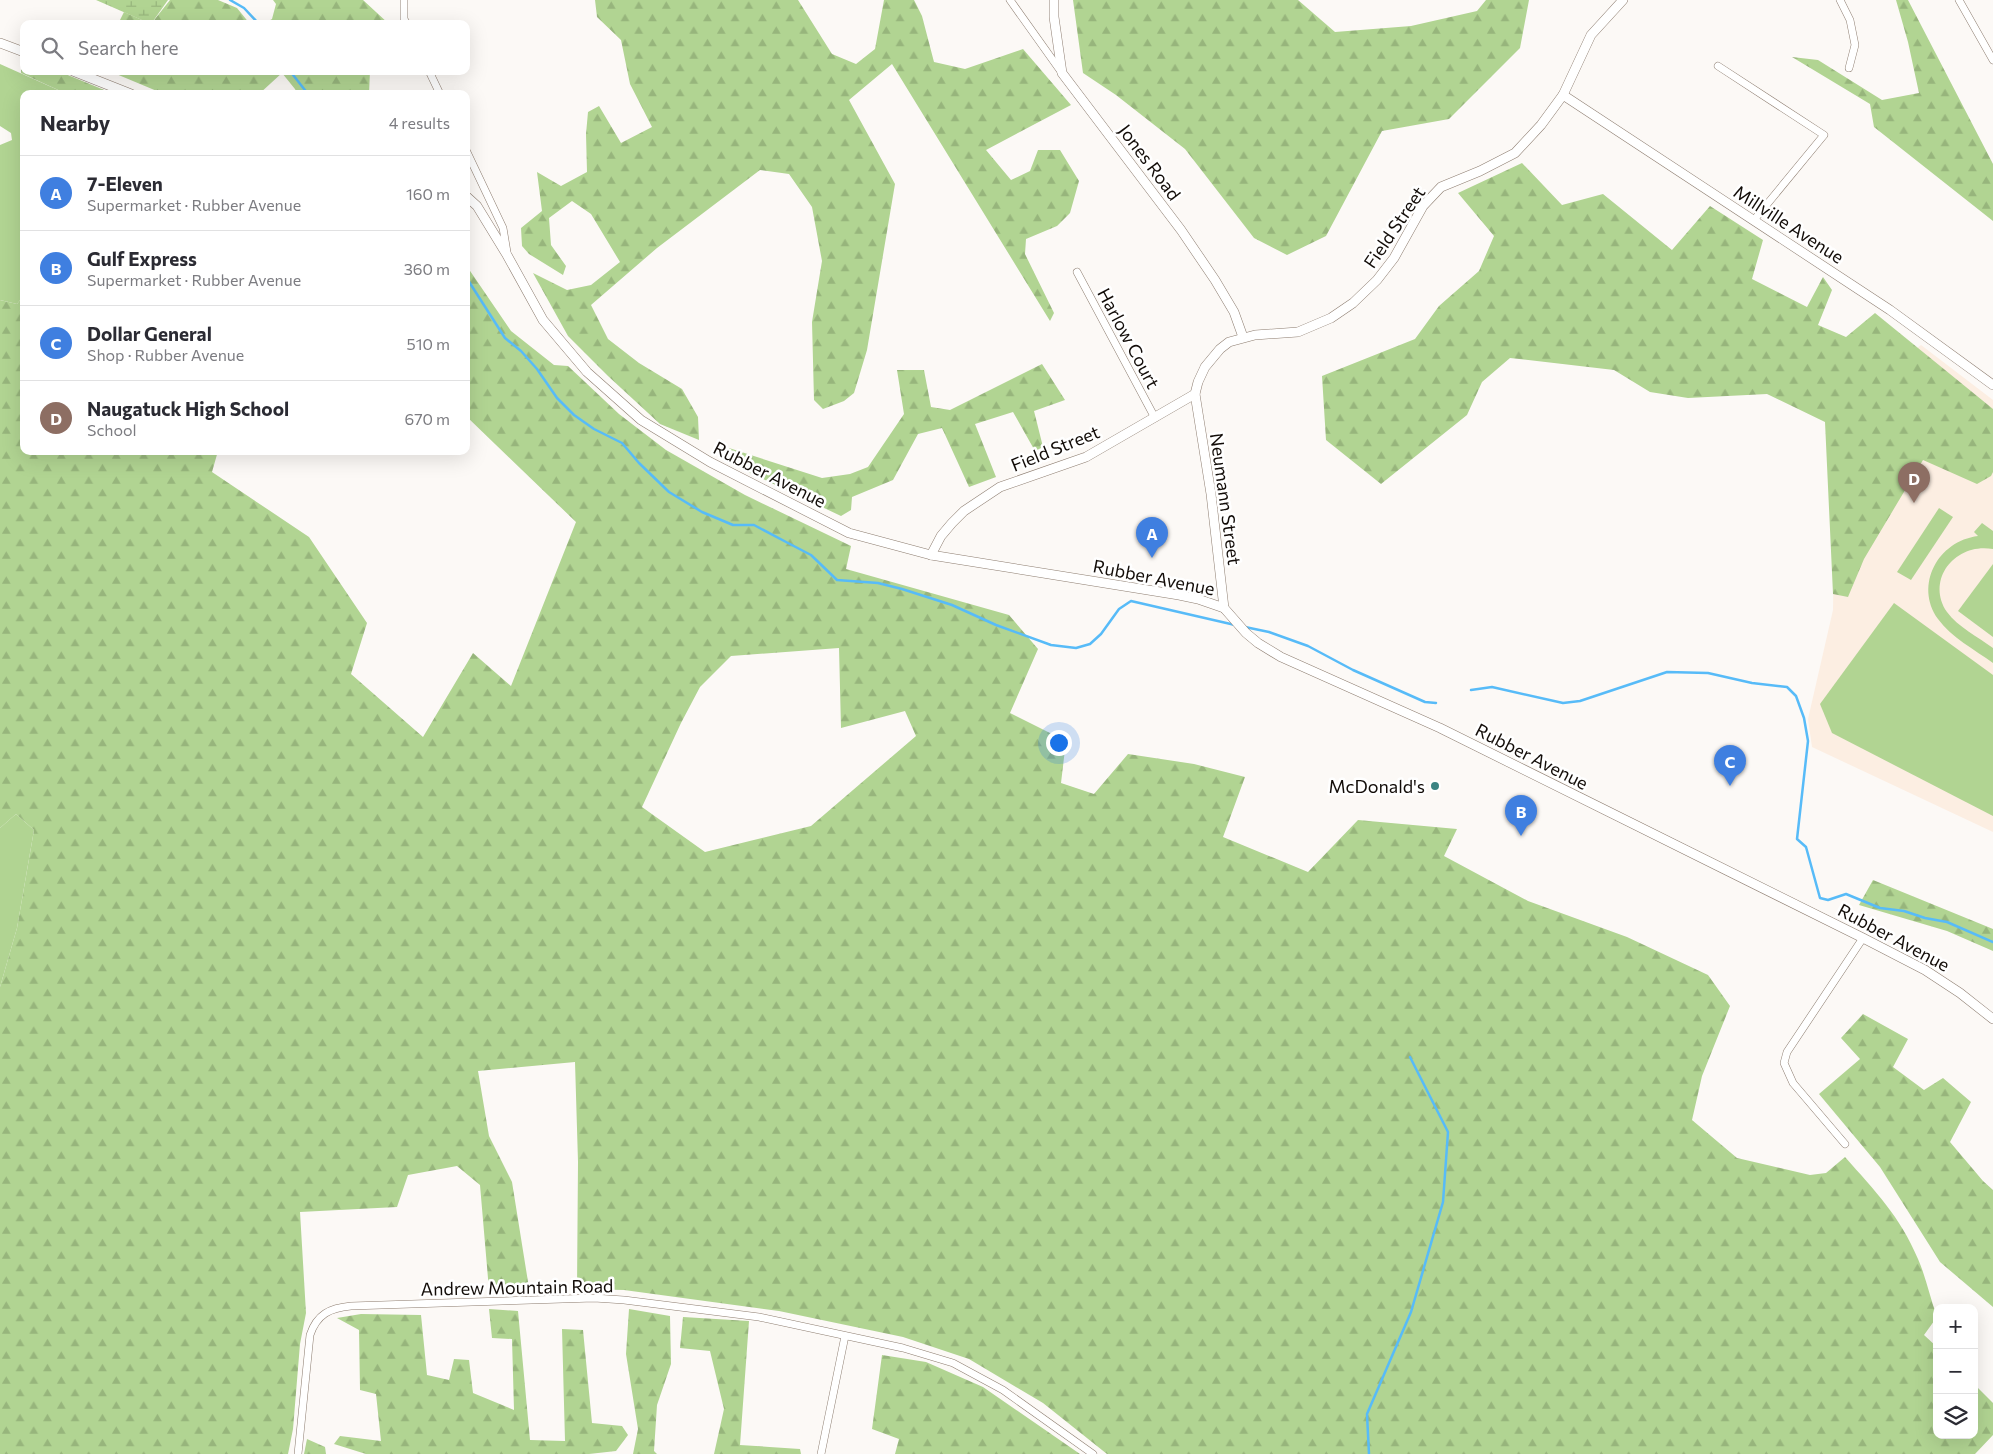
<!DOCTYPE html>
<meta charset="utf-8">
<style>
body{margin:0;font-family:Commissioner,sans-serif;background:#f7f7f7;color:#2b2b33}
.controls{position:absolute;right:15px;bottom:15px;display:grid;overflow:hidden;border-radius:10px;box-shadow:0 5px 20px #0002}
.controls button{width:45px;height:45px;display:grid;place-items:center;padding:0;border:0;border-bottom:1px solid #e1e1e2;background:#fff;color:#2b2b33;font:25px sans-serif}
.you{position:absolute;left:1058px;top:742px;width:18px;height:18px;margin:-12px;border:4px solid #fff;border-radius:50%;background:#1a73e8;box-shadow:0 0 0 8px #1a73e833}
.badge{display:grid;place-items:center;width:32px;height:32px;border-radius:50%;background:#111827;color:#fff;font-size:16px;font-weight:700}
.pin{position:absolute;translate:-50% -41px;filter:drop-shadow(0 1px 2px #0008)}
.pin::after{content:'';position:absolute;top:26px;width:18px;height:15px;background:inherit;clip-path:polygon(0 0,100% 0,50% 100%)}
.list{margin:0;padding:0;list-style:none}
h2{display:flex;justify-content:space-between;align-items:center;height:65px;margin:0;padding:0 20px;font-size:21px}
h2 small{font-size:16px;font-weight:400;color:#7c7c81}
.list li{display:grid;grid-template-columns:32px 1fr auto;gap:15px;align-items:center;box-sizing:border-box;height:75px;padding:0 20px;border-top:1px solid #e1e1e2}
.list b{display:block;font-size:19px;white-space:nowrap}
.list p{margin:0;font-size:16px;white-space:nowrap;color:#7c7c81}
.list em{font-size:16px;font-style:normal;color:#7c7c81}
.icon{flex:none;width:28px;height:28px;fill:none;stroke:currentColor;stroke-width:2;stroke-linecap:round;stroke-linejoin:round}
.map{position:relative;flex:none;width:1993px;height:1454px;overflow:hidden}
.search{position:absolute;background:#fff;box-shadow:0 5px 20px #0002;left:20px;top:20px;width:450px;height:55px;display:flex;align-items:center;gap:12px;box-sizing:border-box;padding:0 18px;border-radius:10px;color:#7c7c81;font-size:19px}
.panel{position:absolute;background:#fff;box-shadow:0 5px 20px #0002;left:20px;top:90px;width:450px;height:365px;border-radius:10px}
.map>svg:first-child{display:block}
</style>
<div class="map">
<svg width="1993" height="1454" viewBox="0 0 1993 1454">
<defs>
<pattern id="forest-firs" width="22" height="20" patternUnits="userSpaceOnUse" patternTransform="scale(1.25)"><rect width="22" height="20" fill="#b1d492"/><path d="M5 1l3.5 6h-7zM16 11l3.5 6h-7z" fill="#97b57c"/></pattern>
<pattern id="wetland-marsh" width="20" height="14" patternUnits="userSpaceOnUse" patternTransform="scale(1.25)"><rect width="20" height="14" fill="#b1d492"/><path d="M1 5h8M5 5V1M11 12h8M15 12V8" fill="none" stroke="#97b57c"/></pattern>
</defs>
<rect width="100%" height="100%" fill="#fcf9f6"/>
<path fill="#fceee2" d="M1921,345l72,55v432l-181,-85 -4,-28 25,-109 3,-199z"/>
<g fill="#b1d492">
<path d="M0,64l67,30h-43v201l-7,9 -17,-4v-155l12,-5 -1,-7 -11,-7z"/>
<path d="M1939,508l14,9 -42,63 -14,-8z"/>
<path d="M1982,523l11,8v18c-37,-7 -68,30 -46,63 11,15 31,25 46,36v15c-18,-13 -42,-26 -55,-44 -24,-34 0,-78 40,-83l-4,-4z"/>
<path d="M1993,564v73l-35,-26z"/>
<path d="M1894,603l99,72v141l-161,-83 -12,-29z"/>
<path d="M16,814l18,16 -17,98 -17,59v-159z"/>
</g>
<g fill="url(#forest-firs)" fill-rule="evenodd">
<path d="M170,0h48l19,8 13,16h-99z"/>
<path d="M273,0h90l26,24h-125l8,-5 4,-15z"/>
<path d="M595,0h203l34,54 24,10 19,-15 9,-49h30l8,16 12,46 31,7 58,-20 48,56 -85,45 25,30 19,-9 8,-21h22l19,31 -9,32 -13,13 -31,13 -1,15 29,59 -4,8 -158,-257 -43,36 46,84 -28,166 -13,43 -10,8 -21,8 -9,-9 -2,-78 10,-61 -10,-54 -23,-33 -29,-4 -103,78 -66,57 17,34 31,24 43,26 16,28 1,23 -39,-16 -52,-48 -40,-40 -35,-63 34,17 24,-5 29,-23 -29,-48 -19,-13 -23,17 2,27 15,21 -3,9 -34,-21 -7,-8 -1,-18 21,-17 -5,-39 24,14 26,-14 -1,-38 2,-22 11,-6 22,37 31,-16 -22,-43 -9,-44 -24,-23z"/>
<path d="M1073,0h225l37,32 76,-6 66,-15 9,-11h43l-9,48 -71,71 -67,12 -56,105 -39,19 -33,-17 -69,-89 -69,-54 -33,-22z"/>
<path d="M1896,0h12l85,164v57l-119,-94 -4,-23 -78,-47 26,3 64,40 37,-7 -11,-51z"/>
<path d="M124,12l27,12h-33z"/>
<path d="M21,56l3,2v13h34l56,23h-47l-46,-21z"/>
<path d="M109,71h261l-1,23h-70l-17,-21 -23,21h-95z"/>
<path d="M1522,163l40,42 41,-11 69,56 38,-44 53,34 -11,39 55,28 16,-30 9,13 -14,35 28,12 29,-24 118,96v63l-2,4 -14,8 -54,-24 -59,99 -16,38 -15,-3 -8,-172 -58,-28 -79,4 -38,-6 -36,-22 -104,-12 -28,24 -15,33 -86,69 -55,-44 -4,-64 93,-37 24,-33 40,-35 15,-35 -36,-43z"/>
<path d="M466,265l45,66 43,34 14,1 51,48 47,36 79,45 106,51 -5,23 163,46 29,34 -28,64 56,28 -5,42 33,11 34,-40 66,10 51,13 -22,60 85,35 50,-52 99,9 -13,27 84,45 99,36 81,38 22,31 -28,70 -10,44 45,38 73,17 16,-2 19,-16c30,34 55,59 73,102 8,18 12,39 19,58l-13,18 13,12v88h37v-51l19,19v32l-18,19h-868l-64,-51 -74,-44 -66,-22 -124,-26 -155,-21 -47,-1 1,-127 -3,-100 -97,9 11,65 23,46 17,106 -40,2 -9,-105 -23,-19 -49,9 -11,32 -97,5 6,101 -6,31 -7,85 -5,25h-288v-467l17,-59 17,-98 -18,-16 -16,14v-528l17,4 7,-9v156h194l-6,21 97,65 58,86 -16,51 72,63 50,-84 38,33 65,-164 -110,-106zM839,648l2,80 64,-17 11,25 -105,90 -106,26 -63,-45 39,-84 19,-36 31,-31z"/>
<path d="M1042,364l23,36 -31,11 9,36 -8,4 -22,-39 -38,12 21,53 -27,10 -27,-59 -24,6 -25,46 -41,17 -1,13 -10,6 -114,-54 2,-14 93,30 28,-4 18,-7 36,-53 -7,-44h27l7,37 19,3z"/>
<path d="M1873,880l120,49v22l-46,-20 -88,-26z"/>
<path d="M1863,1014l45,25 -15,28 31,23 19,-12 28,24 -21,40 33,39 10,9v117l-53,-45 -60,-95 -61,-73 41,-35 -19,-21z"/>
<path d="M489,1309l29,2 12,129 35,1 -3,-112 21,1 9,93 30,3 6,9 -12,16 -27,3h-223l-32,-10 6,-8 41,5 -5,-47 -16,-4 -1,-60 -22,-12 24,-4 60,1 6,60 22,5 5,-21 15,1 4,33 41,17 -2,-71 -20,-1z"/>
<path d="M629,1309l41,7 1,48 -14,41 -3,46 3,3h-24l5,-25 -12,-75z"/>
<path d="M683,1317l66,4 -9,124 60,4 1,5h-87l10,-45 -14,-58 -30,-3z"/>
<path d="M882,1355l44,7 57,25 97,67h-185l4,-15 -27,-10z"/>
<path d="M307,1439l18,8 1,7h-22z"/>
</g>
<path fill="url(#wetland-marsh)" d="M96,0h72l-17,24z"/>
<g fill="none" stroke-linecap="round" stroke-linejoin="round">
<g stroke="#57bbf8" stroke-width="2.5">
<path d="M230,0l14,8 15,16"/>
<path d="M290,71l18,23"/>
<path d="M466,277l39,61 16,13 16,18 20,29 17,17 20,14 28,14 17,20 30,29 33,20 31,13h21l34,18 23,12 26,25 41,3 24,6 50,16 44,20 55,20 25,3 14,-4 11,-10 18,-25 12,-8 104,24"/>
<path d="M1245,627l24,5 39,14 45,24 72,32 11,1"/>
<path d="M1471,690l21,-3 71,16 17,-2 87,-29 41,1 44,10 35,4 9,9 8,22 4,23 -11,98 9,8 14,51 8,2 18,-6 34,14 24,3 21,7 22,4 46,20"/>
<path d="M1369,1454l-2,-40 44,-102 32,-110 5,-70 -38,-75"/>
</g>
<g stroke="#8d7d70" stroke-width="8">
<g id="minor">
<path d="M404,0v19l3,5"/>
<path d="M1010,0l52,73"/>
<path d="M1840,0l10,20 5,25 -6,23"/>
<path d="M1959,0l34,60"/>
<path d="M1718,66l106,69 -70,85"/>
<path d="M429,71l11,23"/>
<path d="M466,150l37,78 4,24"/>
<path d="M1077,272l78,146"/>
<path d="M1845,1144l-52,-61 -9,-20 3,-11 76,-114"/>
<path d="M298,1454l12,-119c7,-21 20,-27 41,-29l243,-8 30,2 135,17 144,31 50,15 50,27 90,64"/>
<path d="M821,1454l24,-118"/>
</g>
</g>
<g stroke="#8d7d70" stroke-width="10">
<g id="tertiary">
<path d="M1054,0v17l8,56 119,157 34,50 19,32 9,25"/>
<path d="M1623,0l-32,35 -28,60 -22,30 -26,28 -35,18 -39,16 -18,19 -29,52 -17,22 -24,23 -22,15 -33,14 -43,3 -26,7 -9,7 -15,18 -7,15 -3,12 16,100 13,114 22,25 12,10 23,14 159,71 423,210 62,32 35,23 33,26"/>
<path d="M0,43l24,9"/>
<path d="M73,71l58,23"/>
<path d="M1563,95l327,215 103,75"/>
<path d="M466,196l11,10 30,49 36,65 44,52 54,48 69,42 139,71 82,22 248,40 19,4 26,9"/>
<path d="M931,555l10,-19 11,-13 12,-12 36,-24 86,-30 109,-63"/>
</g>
</g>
<use href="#minor" stroke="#fff" stroke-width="7"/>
<use href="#tertiary" stroke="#fff" stroke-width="9"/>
</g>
<circle fill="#3b8483" stroke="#fff" stroke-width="2" cx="1435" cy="786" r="5"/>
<g text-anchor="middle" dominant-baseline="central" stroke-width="5" stroke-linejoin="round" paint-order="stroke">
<g font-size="18" fill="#120c08" stroke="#fff">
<text transform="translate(1150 162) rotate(53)">Jones Road</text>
<text transform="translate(1789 224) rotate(33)">Millville Avenue</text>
<text transform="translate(1394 227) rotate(-56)">Field Street</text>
<text transform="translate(1129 338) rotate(62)">Harlow Court</text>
<text transform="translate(1055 448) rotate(-22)">Field Street</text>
<text transform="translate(770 474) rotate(27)">Rubber Avenue</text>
<text transform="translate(1226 499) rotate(82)">Neumann Street</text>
<text transform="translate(1154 577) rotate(11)">Rubber Avenue</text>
<text transform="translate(1532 756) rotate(27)">Rubber Avenue</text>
<text transform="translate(1894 937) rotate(28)">Rubber Avenue</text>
<text transform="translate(517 1287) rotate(-1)">Andrew Mountain Road</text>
</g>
<g font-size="18" fill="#120c08" stroke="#fff" text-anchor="end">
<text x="1425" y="786">McDonald's</text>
</g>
</g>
</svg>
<div class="controls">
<button>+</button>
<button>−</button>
<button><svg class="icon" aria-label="layers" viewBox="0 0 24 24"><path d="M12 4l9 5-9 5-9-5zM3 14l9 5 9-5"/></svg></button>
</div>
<div class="you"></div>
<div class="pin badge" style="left:1152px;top:558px;background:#3f7fe0">A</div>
<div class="pin badge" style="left:1521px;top:836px;background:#3f7fe0">B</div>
<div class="pin badge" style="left:1730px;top:786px;background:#3f7fe0">C</div>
<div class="pin badge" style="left:1914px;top:503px;background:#8d6e63">D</div>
<div class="search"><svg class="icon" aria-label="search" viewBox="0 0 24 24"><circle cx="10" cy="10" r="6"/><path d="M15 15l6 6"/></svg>Search here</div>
<section class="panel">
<h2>Nearby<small>4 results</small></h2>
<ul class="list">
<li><span class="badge" style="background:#3f7fe0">A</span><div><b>7-Eleven</b><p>Supermarket · Rubber Avenue</p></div><em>160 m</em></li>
<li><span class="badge" style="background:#3f7fe0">B</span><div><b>Gulf Express</b><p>Supermarket · Rubber Avenue</p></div><em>360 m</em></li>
<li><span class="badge" style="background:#3f7fe0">C</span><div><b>Dollar General</b><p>Shop · Rubber Avenue</p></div><em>510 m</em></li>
<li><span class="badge" style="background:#8d6e63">D</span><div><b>Naugatuck High School</b><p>School</p></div><em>670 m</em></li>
</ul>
</section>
</div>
